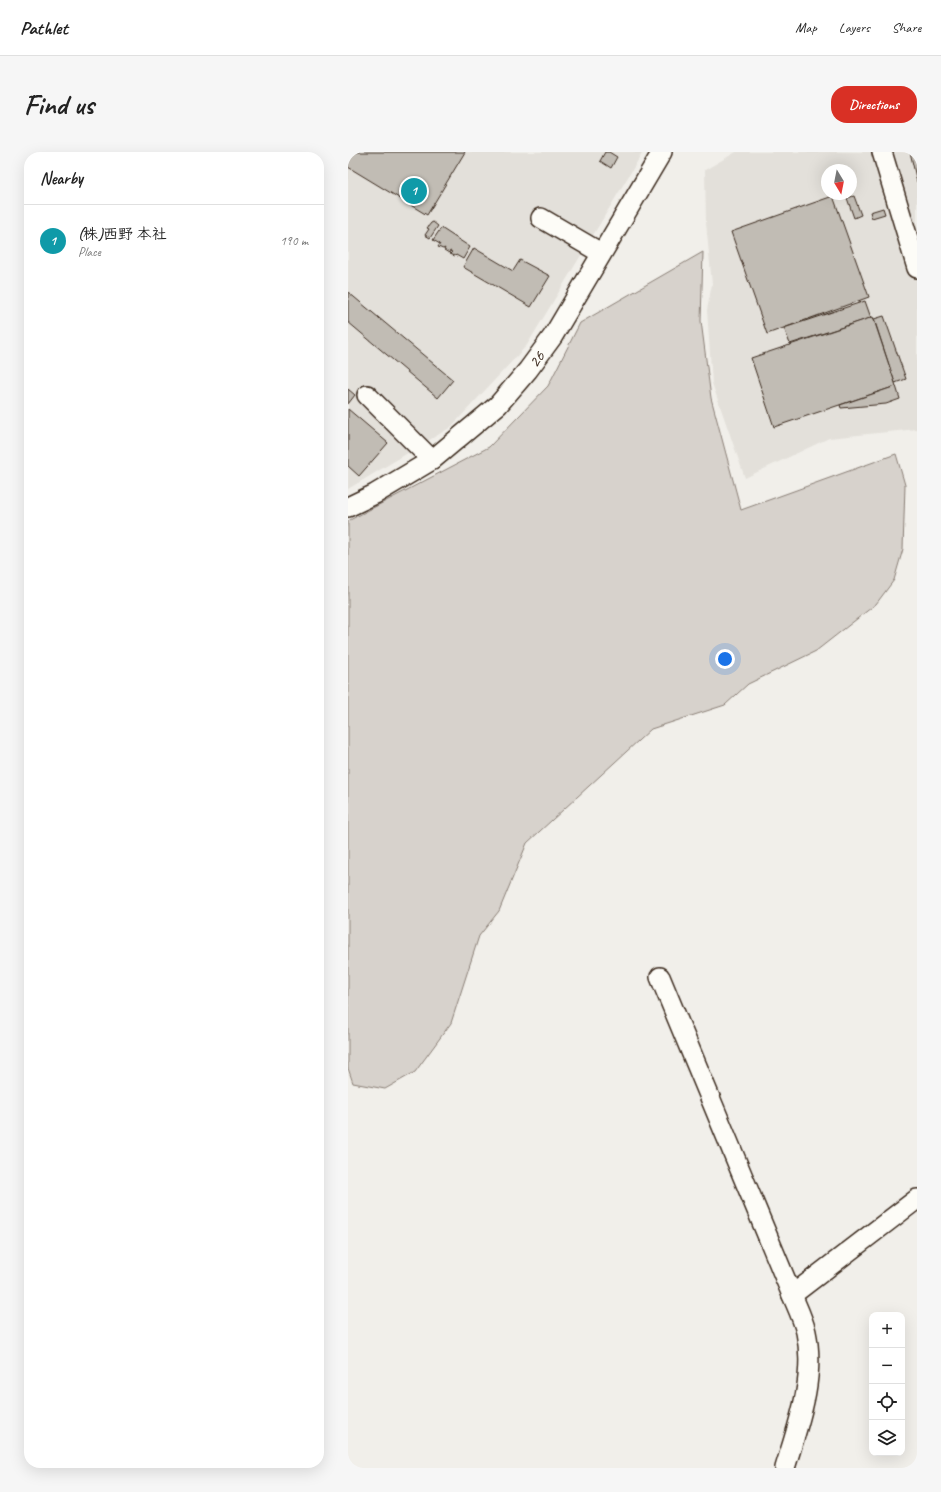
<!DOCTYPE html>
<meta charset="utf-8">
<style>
body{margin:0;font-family:Caveat,"Klee One",sans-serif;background:#f6f6f6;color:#222}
.controls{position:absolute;right:12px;bottom:12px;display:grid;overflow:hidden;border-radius:8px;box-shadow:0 4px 16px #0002}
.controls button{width:36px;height:36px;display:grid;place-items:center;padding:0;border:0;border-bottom:1px solid #e0e0e0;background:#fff;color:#222;font:20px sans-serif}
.compass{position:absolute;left:473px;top:12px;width:36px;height:36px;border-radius:50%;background:#fff;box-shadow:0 4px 16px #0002;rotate:170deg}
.you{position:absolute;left:377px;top:507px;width:14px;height:14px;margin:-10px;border:3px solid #fff;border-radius:50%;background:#1a73e8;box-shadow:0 0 0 6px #1a73e833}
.badge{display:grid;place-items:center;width:26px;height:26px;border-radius:50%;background:#d93025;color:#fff;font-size:13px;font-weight:700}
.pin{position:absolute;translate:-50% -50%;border:2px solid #fff;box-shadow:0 1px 4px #0006}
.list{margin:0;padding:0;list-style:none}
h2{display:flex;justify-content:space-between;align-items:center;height:52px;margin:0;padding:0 16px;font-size:17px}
h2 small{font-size:13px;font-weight:400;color:#767676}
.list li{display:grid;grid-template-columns:26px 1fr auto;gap:12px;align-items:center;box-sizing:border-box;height:72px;padding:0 16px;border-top:1px solid #e0e0e0}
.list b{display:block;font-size:15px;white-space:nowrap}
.list p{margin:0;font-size:13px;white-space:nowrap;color:#767676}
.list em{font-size:13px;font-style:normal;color:#767676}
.icon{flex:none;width:22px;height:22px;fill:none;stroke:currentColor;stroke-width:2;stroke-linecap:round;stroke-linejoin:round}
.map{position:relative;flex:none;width:569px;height:1316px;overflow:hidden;border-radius:16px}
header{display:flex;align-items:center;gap:24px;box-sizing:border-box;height:56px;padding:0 20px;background:#fff;border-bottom:1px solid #e0e0e0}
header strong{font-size:19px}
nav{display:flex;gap:22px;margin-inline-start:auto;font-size:14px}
.intro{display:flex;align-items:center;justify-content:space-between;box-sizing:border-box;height:96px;padding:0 24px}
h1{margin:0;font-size:28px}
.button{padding:10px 18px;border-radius:16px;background:#d93025;color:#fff;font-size:14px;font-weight:700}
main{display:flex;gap:24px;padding:0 24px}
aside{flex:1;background:#fff;border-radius:16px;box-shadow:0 4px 16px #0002}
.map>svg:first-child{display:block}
</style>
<header>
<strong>Pathlet</strong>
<nav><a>Map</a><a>Layers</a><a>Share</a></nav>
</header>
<div class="intro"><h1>Find us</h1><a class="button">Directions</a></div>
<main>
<aside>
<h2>Nearby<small></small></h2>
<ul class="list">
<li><span class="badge" style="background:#0f9aa8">1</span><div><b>(株)西野 本社</b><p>Place</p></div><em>190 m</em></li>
</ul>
</aside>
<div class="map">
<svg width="569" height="1316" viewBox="0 0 569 1316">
<rect width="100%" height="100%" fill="#f1efea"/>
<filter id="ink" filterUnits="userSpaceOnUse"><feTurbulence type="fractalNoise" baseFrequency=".025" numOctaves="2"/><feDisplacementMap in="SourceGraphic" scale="8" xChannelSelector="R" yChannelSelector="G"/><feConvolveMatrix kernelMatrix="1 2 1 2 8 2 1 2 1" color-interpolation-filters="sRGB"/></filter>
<g filter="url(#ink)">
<g fill="#e3e0da" fill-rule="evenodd">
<path d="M0,0h295l-116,193 -76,82 -103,62z"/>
<path d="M388,0h181v277l-88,9 -84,40 -33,-95 -5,-73 5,-26 -6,-61 -1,-53zM479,18h24v24h-24z"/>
</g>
<path fill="#d7d2cc" stroke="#897e75" d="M355,100l-2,69 10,77 30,112 155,-56 9,31 -2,64 -9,31 -18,24 -60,47 -68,33 -23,21 -74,24 -124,114 -28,68 -20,25 -28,87 -36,49 -30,17 -32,-6 -5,-15v-547l141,-74 59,-61 32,-63z"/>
<g fill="#c1bcb4" stroke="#3b2a1e">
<path d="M0,0h117l-38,63 -79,-48z"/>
<path d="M257,0h4l8,5 -6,11 -11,-7z"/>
<path d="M562,0h7v30z"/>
<path d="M485,44l36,101 -102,37 -36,-102z"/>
<path d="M506,44l7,19 -7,3 -7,-20z"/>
<path d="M535,56l2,6 -13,4 -2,-6z"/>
<path d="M85,70l5,4 -8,12 -5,-3 4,-6 -2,-1 4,-5z"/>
<path d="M93,76l29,19 -7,12 -7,-4 -1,1 -5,-2 2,-2 -2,-1 -1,2 -5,-3 1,-2 -2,1 -5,-2 2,-3 -7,-4z"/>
<path d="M126,96l39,23 7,-11 30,16 -19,31 -68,-40z"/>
<path d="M0,140l105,88 -15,18 -90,-76z"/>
<path d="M517,149l6,17 -81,26 -6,-16z"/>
<path d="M536,164l22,63 -11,4 -21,-64z"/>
<path d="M525,165l23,69 -122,41 -23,-69z"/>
<path d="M548,234l4,13 -14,5 -45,4 -1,-3z"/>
<path d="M0,237l7,6 -7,9z"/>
<path d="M0,257l40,34 -29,33 -11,-10z"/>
</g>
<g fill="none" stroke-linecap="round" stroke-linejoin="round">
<g stroke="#3b2a1e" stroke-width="22">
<g id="minor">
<path d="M534,0l35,116"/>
<path d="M193,66l60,35"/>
<path d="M19,243l65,65"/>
<path id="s1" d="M0,355l27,-13 57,-34 66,-55 30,-35 25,-34 109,-184"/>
<path d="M312,825l132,318c5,12 11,24 14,37 10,46 -8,93 -21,136"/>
<path d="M444,1143l125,-96"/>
</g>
</g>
<use href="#minor" stroke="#fdfcf7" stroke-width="19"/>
</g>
</g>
<g text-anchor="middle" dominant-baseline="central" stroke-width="3.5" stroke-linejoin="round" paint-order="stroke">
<g font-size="17" fill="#3b2a1e" stroke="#fdfcf7">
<text stroke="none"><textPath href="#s1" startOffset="242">26</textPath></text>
</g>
</g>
</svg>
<div class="controls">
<button>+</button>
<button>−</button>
<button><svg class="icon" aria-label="locate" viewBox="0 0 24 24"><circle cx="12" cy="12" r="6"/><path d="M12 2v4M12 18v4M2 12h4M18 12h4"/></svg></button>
<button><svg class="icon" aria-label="layers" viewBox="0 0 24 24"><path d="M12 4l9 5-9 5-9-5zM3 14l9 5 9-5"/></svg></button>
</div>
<svg class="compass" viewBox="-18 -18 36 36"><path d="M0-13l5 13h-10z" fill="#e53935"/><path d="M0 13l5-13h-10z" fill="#767676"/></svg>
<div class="you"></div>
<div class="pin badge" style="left:66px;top:39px;background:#0f9aa8">1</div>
</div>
</main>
